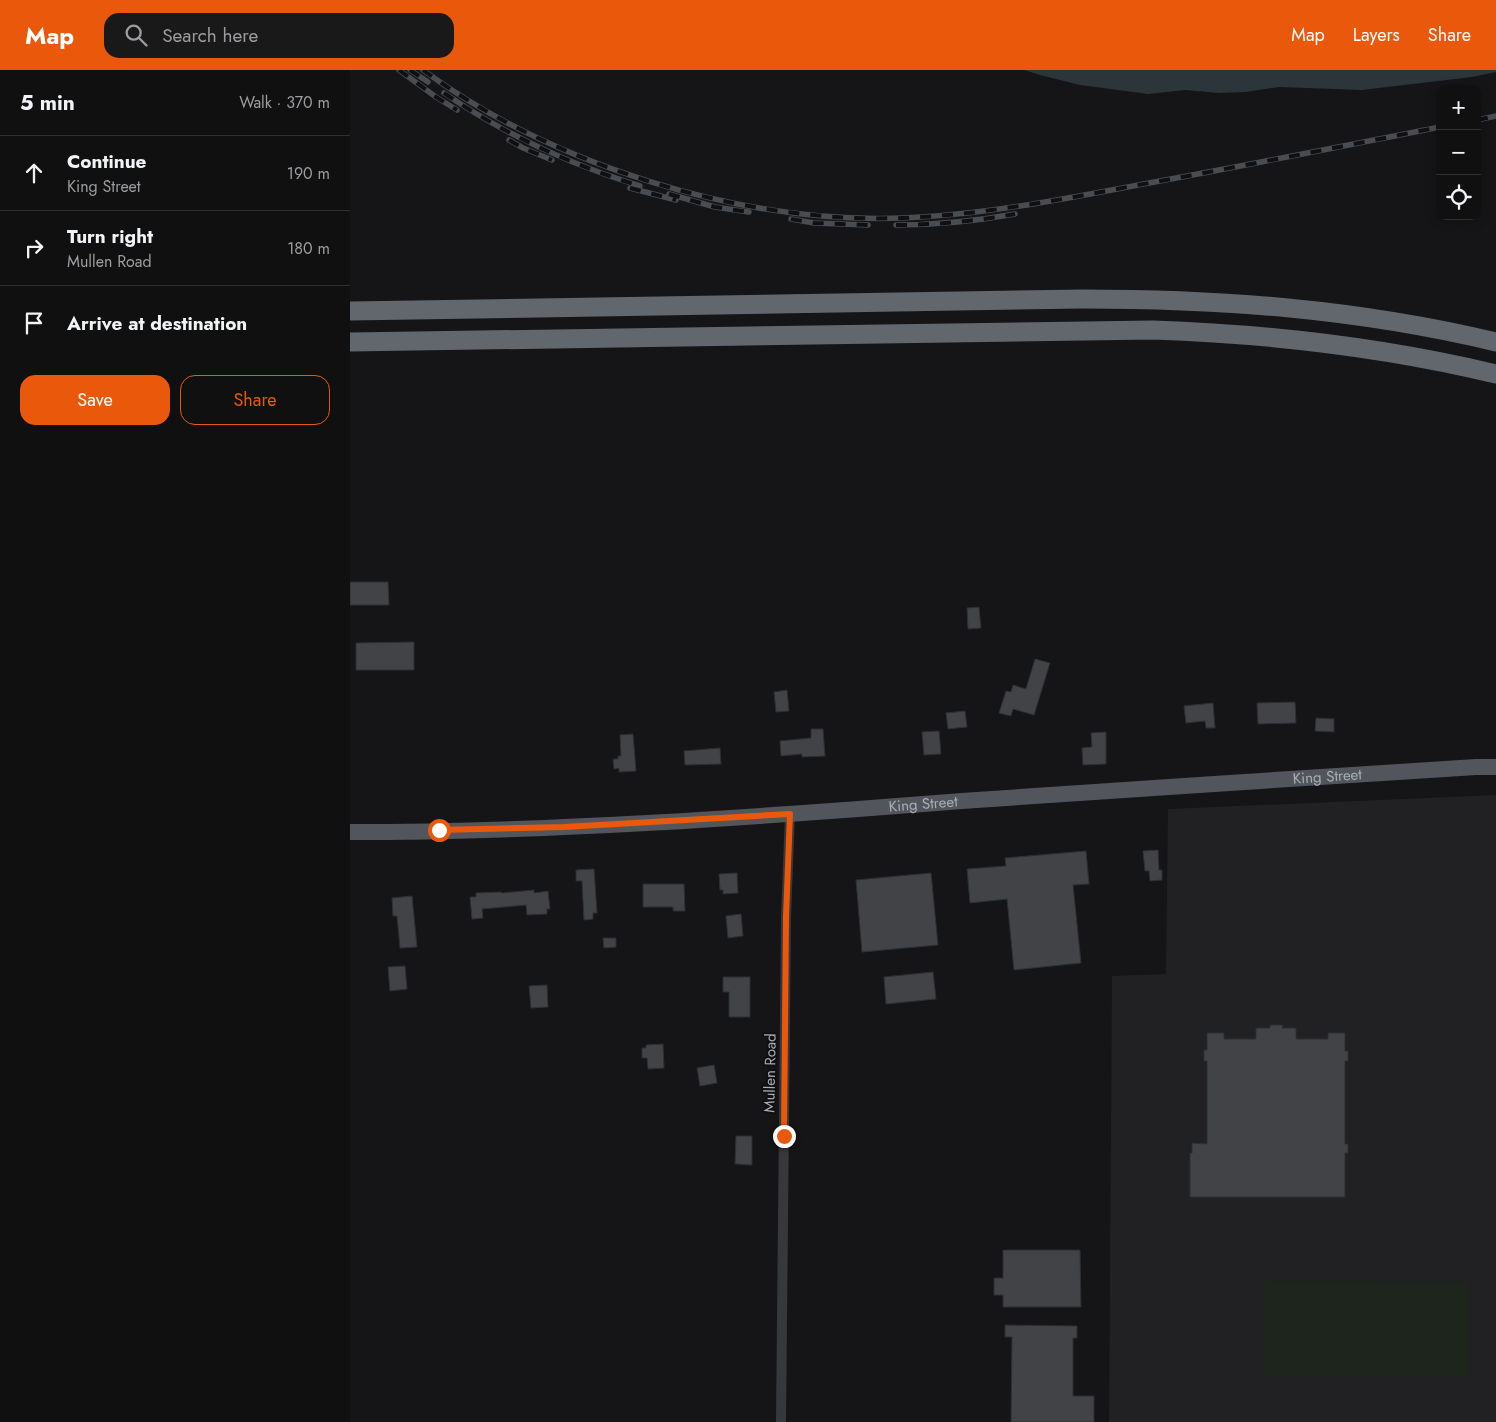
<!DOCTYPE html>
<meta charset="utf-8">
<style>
body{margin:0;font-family:Jost,sans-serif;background:#19191a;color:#f1f3f6}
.controls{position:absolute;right:15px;top:15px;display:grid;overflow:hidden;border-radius:10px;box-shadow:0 2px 12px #0003}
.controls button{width:45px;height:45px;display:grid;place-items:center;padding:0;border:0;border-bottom:1px solid #303031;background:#101011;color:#f1f3f6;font:25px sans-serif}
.stop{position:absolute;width:15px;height:15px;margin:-11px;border:4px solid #ea580c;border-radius:50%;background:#fff}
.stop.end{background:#ea580c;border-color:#fff;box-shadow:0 1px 5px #0008}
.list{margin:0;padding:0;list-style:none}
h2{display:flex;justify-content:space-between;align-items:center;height:65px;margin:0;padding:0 20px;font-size:21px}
h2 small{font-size:16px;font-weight:400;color:#9c9d9f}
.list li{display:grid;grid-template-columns:32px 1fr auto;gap:15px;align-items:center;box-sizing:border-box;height:75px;padding:0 20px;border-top:1px solid #303031}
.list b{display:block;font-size:19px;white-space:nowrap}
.list p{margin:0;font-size:16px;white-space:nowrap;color:#9c9d9f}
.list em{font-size:16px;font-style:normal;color:#9c9d9f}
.actions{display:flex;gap:10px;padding:15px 20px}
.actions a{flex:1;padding:11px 0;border:1px solid #ea580c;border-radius:15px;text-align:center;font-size:18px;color:#ea580c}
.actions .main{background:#ea580c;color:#fff}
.icon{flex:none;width:28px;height:28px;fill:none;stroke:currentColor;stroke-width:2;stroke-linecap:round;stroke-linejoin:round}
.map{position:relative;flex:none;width:1146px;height:1352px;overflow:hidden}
header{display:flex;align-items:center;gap:30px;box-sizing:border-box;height:70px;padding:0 25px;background:#ea580c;color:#fff}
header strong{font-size:24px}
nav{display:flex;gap:28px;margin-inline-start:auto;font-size:18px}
.search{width:350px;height:45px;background:#19191a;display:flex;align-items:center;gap:12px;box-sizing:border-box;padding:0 18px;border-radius:15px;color:#9c9d9f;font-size:19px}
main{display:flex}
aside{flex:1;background:#101011}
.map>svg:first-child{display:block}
</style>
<header>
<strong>Map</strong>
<div class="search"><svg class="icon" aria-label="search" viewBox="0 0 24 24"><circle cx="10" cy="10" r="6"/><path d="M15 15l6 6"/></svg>Search here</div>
<nav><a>Map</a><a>Layers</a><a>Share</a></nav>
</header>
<main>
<aside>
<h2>5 min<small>Walk · 370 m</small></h2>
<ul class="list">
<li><svg class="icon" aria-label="ahead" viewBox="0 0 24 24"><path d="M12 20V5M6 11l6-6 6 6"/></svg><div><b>Continue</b><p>King Street</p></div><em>190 m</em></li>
<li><svg class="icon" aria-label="right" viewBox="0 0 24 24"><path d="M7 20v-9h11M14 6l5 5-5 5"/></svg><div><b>Turn right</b><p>Mullen Road</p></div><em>180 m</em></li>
<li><svg class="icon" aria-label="arrive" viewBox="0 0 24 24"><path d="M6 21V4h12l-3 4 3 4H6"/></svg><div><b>Arrive at destination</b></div></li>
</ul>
<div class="actions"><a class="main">Save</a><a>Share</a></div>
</aside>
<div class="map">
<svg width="1146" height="1352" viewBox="0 0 1146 1352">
<rect width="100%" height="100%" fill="#151517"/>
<path fill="#212124" d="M1146,725v627h-387l3,-446 54,-2 2,-165z"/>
<path fill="#1d251d" d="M914,1211l205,1v94h-205z"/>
<path fill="#2b353a" d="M674,0h472v2l-24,5 -110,13 -83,-3 -34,5 -26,1 -34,-3 -37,4 -68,-9 -40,-10z"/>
<g fill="#414347" stroke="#2f2f33">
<path d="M0,512h38l1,23h-39z"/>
<path d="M629,537l2,21 -13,1 -1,-21z"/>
<path d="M64,572v28h-58v-27z"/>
<path d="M685,589l15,4 -16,52 -21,-6 -2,7 -12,-3 7,-22 5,1 2,-7 13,4z"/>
<path d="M437,620l2,21 -13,1 -2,-20z"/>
<path d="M945,632l1,21 -38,1 -1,-21z"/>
<path d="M863,633l2,25h-9l-1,-7 -19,2 -2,-17z"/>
<path d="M615,641l2,16 -19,2 -2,-16z"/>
<path d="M966,648l18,1v13l-19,-1z"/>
<path d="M461,659h12l2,27 -23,1v-3l-21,2 -1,-15 31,-3z"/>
<path d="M589,661l2,23 -17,1 -2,-23z"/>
<path d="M756,662v32l-23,1 -1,-17 10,-1 -1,-14z"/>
<path d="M283,664l3,37 -17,1v-4l-5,1 -1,-10h5v-3h3l-1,-21z"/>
<path d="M370,678l1,16 -36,1 -1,-14z"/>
<path d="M808,780l1,20h3v10l-12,1 -1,-10h-4l-2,-20z"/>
<path d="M736,781l3,33 -16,1 8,78 -67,7 -7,-71 -37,4 -3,-34 39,-3 -1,-8z"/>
<path d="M244,799l3,44h-4v6l-9,1 -2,-39h-6v-11z"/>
<path d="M387,803l1,20 -15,1v-4h-3l-1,-16z"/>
<path d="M581,803l7,72 -76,7 -6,-72z"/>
<path d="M293,814h41l1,27h-12v-4h-30z"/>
<path d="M184,820v3l14,-2 2,18h-3v5l-20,1 -1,-10 -44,4 1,9 -11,1 -2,-22h6v-4l25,-1 1,1z"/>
<path d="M62,826l5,51 -17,1 -3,-32h-4l-1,-18z"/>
<path d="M391,844l2,22 -15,2 -2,-22z"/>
<path d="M253,868h13v9l-12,1z"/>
<path d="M55,896l2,23 -17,2 -2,-24z"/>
<path d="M583,902l3,27 -50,5 -2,-27z"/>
<path d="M373,907h27v40h-21v-25h-6z"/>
<path d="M197,915l1,22 -17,1 -2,-22z"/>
<path d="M920,955h13l-1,3h14v11h32v-6h17v18h3v10h-3v83h3v9h-3v44h-155v-44h2v-10l15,1v-83h-3v-11h3v-17h17v6h32v-11h14z"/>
<path d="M313,974l1,24 -16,1 -1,-11h-5v-10h4v-3z"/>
<path d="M364,995l3,18 -17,3 -3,-18z"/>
<path d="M386,1066h16v29l-17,-1z"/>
<path d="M653,1180h77l1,57h-78v-12h-9v-17h9z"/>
<path d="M655,1255l72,1v12h-4v58h21v26h-83l1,-85h-7z"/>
</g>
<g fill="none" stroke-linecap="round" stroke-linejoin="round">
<path stroke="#36383c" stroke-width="10" d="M431,1352l5,-505 4,-103"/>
<path stroke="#52555b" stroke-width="16" id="s1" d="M0,762c204,0 408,-15 612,-31 171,-12 343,-23 514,-34h20"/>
<g stroke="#62666d" stroke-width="19">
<path d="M0,241l732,-12c141,0 276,10 414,43"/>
<path d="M0,272l803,-12c116,4 230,17 343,44"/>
</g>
<g stroke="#494c51" stroke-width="5.5">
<g id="rail">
<path d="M49,0l37,27 21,13"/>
<path d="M60,0l18,12"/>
<path d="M73,0c129,95 319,154 479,148 79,-3 157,-18 236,-33 100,-18 201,-38 302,-58"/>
<path d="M94,23c60,41 127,72 196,93"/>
<path d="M1127,50l19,-4"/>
<path d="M159,70l14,8 29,12"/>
<path d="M280,118l46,12"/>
<path d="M319,124l46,13 34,5"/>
<path d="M441,149l23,4 54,2"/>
<path d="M546,155c40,0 80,-4 119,-11"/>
</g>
</g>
<use href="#rail" stroke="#101012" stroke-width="4" stroke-dasharray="11" stroke-linecap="butt"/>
</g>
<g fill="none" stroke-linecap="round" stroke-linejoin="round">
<path stroke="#ea580c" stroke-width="6" d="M89,760l125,-3 226,-13 -4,103 -2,219"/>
</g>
<g text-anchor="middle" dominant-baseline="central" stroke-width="4" stroke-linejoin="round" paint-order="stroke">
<g font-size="15" fill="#a7aeb7" stroke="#101012">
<text stroke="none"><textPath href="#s1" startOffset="979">King Street</textPath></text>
<text stroke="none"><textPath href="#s1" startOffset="574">King Street</textPath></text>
<text transform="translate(420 1003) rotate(-89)">Mullen Road</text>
</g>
</g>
</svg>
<div class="controls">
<button>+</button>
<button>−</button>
<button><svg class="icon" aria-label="locate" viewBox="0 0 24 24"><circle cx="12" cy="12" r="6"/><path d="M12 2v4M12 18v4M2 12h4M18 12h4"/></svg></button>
</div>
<div class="stop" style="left:89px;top:760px"></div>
<div class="stop end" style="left:434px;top:1066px"></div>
</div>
</main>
